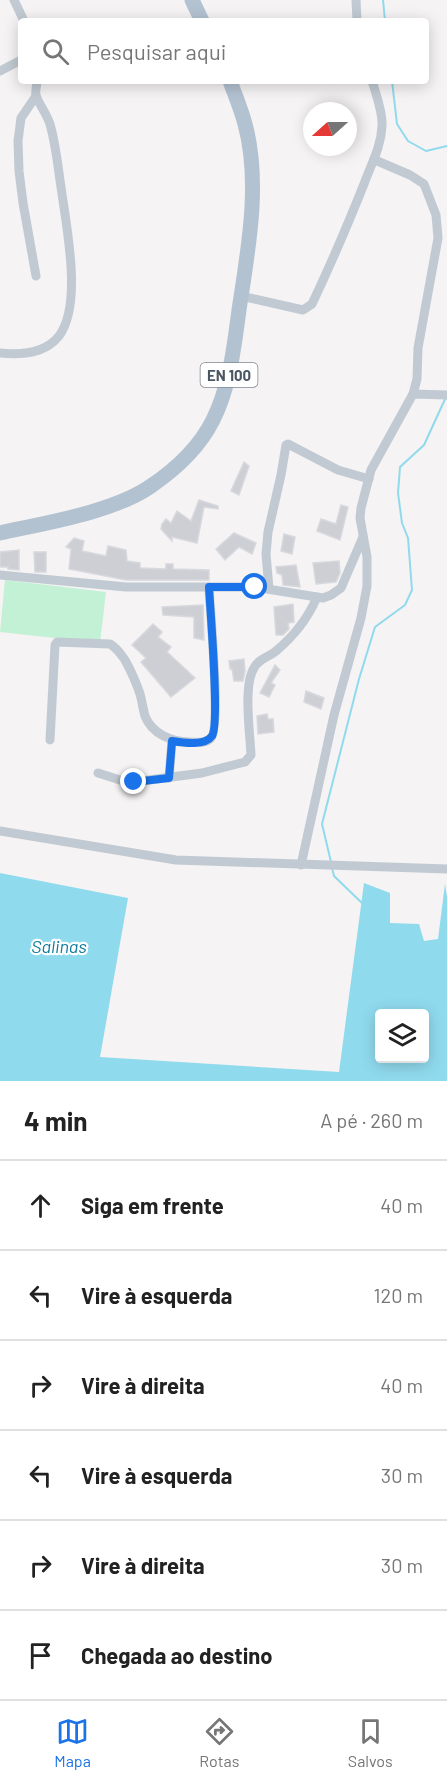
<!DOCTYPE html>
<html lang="pt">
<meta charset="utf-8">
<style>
body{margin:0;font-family:Barlow,sans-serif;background:#f2f2f2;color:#222}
.controls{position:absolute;right:18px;bottom:18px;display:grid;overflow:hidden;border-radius:6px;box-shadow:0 3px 15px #0003}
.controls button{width:54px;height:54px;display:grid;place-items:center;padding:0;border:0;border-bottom:2px solid #e0e0e0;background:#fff;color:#222;font:30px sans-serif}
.compass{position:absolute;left:303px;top:102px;width:54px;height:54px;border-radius:50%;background:#fff;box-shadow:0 3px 15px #0003;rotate:249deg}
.stop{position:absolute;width:18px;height:18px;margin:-14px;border:4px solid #1a73e8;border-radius:50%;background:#fff}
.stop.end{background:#1a73e8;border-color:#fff;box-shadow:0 2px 6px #0008}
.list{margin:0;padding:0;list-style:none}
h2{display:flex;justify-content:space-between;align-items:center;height:78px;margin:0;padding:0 24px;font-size:26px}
h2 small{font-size:20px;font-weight:400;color:#767676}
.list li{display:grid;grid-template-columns:39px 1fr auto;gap:18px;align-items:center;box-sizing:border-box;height:90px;padding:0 24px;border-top:2px solid #e0e0e0}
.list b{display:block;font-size:22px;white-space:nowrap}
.list em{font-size:20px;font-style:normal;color:#767676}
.icon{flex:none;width:33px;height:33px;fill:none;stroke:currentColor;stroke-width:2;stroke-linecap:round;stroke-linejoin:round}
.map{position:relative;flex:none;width:447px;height:1081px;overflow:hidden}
.search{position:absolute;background:#fff;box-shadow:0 3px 15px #0003;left:18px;right:18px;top:18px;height:66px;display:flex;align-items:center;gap:15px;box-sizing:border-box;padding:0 21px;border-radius:6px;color:#767676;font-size:22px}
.sheet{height:618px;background:#fff}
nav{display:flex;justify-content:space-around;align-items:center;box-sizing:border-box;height:84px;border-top:2px solid #e0e0e0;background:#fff;font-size:16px;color:#767676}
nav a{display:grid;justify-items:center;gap:3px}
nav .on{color:#1a73e8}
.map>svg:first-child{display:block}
</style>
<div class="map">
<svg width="447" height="1081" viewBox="0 0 447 1081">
<rect width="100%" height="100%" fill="#f5f3f3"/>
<path fill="#c3f1d5" d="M5,580l101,12 -6,51 -100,-11z"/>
<path fill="#90daee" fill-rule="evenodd" d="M0,873l128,25 -28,159 239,15 25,-189 26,10v30l29,1 5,17 14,-2 7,-55 2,13v184h-447zM380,1014h44v44h-44z"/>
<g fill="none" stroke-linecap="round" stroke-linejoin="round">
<g stroke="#90daee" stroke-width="2">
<path d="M383,0l2,21"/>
<path d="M392,81l5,43 11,17 18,10 21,-5"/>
<path d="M331,862l-9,-38 37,-145 16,-52 30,-22 7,-15 -4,-52 -6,-15 -4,-30 2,-26 24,-22 22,-48"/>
<path d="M332,868l2,8 29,28"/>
</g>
</g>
<g fill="#cdcfd5" stroke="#d7d9de" stroke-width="1.5">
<path d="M244,462l5,4 -10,29 -8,-4z"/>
<path d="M199,500l19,6v3l-14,-2 -7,36 -25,-6v4l-11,-12 1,-5 4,-5 5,4 6,-12 14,10z"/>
<path d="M341,505l7,2 -8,33 -23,-9 4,-12 15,5z"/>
<path d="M234,533l22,10 -4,11 -13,-7 -14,13 -9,-11z"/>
<path d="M284,534l11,3 -3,17 -11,-3z"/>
<path d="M74,538l10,3 -2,10 24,5 2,-10 18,4 1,11 13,2v5l26,1v-5h7v5l36,1v10h-83l-57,-11 2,-20 -5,-2z"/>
<path d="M19,550v20l-11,-1v-2h-8v-15z"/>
<path d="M34,552h12v20h-11z"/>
<path d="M339,561l1,12 -4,9 -20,2 -3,-21z"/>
<path d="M296,565l4,22 -17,-2 -1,-10 -5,-2 -1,-6z"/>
<path d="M293,604l1,18 -6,1 1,6 -6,6h-7l-2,-28z"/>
<path d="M203,605l1,35 -10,-2v-21l-31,-2 -1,-8z"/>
<path d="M153,624l9,8 -4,5 13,10 -4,5 28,26 -24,19 -30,-35 5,-4 -14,-13z"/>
<path d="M244,659l1,12 -2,10h-9l-2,-12h-2l-1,-8z"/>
<path d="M275,665l5,5 -9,13 4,2 -6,12 -9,-4z"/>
<path d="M306,691l18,7 -3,11 -17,-7z"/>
<path d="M267,714l1,5h5l1,13 -16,2 -1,-18z"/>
</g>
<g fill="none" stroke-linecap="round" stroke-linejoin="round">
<g stroke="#c1cad2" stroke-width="9">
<path d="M14,0l10,21"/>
<path d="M356,0l1,21"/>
<path d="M0,71l21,-11"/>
<path d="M375,160l35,15 14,9 12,31 2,23 -20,110 -1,31 -4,15"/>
<path d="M36,276l-13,-73 -4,-32 -1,-30 3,-23 15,-22"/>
<path d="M241,296l62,14 9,-6c19,-40 36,-80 52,-120 7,-20 17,-36 18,-58 1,-13 -6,-32 -10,-45"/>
<path d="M0,353c21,2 45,1 59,-17 24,-32 7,-111 2,-149 -3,-20 -5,-40 -10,-59 -2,-12 -14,-26 -15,-33 -1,-4 1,-10 1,-14"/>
<path d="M0,575l126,12h129l68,11 8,-3 10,-7 22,-51"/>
<path d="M269,589l-3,-35 2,-22 13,-57 5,-30 2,-1 50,26 31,9"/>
<path d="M50,740l5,-95 2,-3 53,2c7,4 10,9 15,16 6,11 11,22 15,34 2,7 3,15 5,22 7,18 27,26 44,26 8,0 16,2 22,-4 10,-11 -1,-129 -2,-151"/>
<path d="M98,773l25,8 11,1 68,-9 43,-11 6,-7c-1,-22 -8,-70 3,-87 4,-9 15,-11 22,-17 18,-15 32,-33 41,-54"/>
<path d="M169,778l3,-37"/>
<path d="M0,831l176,29 271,9"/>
<path d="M301,865l33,-150 27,-97 6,-32v-29l-7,-39 1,-10 10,-38 42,-76 34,1"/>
</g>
<g stroke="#b3c2d1" stroke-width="15">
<path d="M192,0l10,21"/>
<path d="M0,533c45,-10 114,-21 151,-47 25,-17 49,-40 62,-66 17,-34 21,-73 26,-110 9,-60 22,-127 6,-186 -4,-15 -10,-29 -15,-43"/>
</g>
</g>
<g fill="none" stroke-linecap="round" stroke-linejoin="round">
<path stroke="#1a73e8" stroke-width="8" d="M134,782l35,-4 3,-37c12,2 33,5 40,-5 8,-11 -2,-128 -3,-149h46"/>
</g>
<g text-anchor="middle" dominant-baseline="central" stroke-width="4.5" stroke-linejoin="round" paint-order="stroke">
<rect fill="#fff" stroke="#808990" stroke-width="1.5" x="200.5" y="363" width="57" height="24" rx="4.5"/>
<g font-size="15" font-weight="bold" fill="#4a5661">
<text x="229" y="375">EN 100</text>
</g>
<g font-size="18" font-style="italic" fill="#0c7c9b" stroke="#fff">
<text x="59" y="946">Salinas</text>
</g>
</g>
</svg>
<div class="controls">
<button><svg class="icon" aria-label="layers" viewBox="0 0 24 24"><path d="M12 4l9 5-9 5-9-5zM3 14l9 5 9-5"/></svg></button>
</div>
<svg class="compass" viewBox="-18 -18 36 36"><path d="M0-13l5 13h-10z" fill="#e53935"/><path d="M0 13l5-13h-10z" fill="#767676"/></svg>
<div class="stop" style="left:255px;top:587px"></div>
<div class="stop end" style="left:134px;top:782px"></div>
<div class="search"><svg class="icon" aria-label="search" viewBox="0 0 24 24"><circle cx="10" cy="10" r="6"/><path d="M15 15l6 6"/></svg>Pesquisar aqui</div>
</div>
<section class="sheet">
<h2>4 min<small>A pé · 260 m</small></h2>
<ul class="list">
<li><svg class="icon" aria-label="ahead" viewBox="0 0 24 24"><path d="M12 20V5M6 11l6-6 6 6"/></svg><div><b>Siga em frente</b></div><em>40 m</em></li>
<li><svg class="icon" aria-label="left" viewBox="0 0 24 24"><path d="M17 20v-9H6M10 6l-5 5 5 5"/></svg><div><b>Vire à esquerda</b></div><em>120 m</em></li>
<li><svg class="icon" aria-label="right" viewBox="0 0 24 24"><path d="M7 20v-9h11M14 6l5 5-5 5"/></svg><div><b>Vire à direita</b></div><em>40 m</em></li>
<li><svg class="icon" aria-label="left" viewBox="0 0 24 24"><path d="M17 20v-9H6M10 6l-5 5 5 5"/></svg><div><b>Vire à esquerda</b></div><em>30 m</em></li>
<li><svg class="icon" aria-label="right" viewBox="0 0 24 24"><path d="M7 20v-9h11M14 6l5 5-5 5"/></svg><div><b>Vire à direita</b></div><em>30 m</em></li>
<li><svg class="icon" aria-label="arrive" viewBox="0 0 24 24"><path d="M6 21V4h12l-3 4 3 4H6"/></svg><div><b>Chegada ao destino</b></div></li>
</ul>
</section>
<nav>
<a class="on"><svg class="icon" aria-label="map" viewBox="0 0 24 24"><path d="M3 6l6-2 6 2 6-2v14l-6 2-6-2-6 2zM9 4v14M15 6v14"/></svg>Mapa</a>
<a><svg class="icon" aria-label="directions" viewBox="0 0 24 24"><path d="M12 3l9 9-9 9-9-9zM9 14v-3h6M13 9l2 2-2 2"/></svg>Rotas</a>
<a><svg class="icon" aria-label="saved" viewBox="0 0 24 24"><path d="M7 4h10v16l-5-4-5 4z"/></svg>Salvos</a>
</nav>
